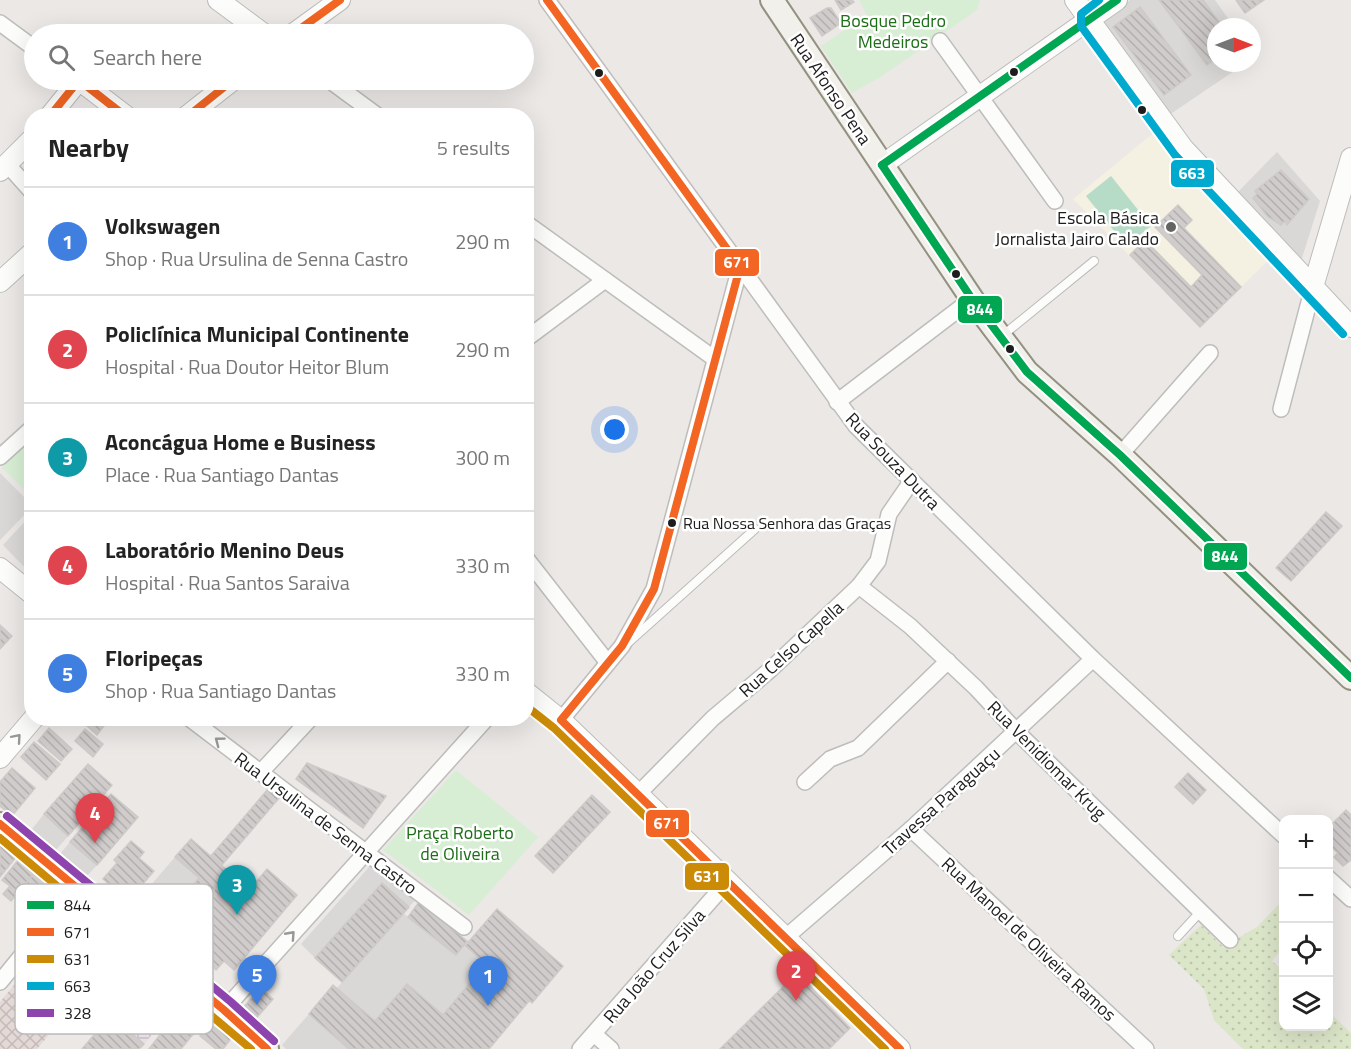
<!DOCTYPE html>
<meta charset="utf-8">
<style>
body{margin:0;font-family:"Titillium Web",sans-serif;background:#f6f6f6;color:#222}
.controls{position:absolute;right:18px;bottom:18px;display:grid;overflow:hidden;border-radius:12px;box-shadow:0 6px 24px #0002}
.controls button{width:54px;height:54px;display:grid;place-items:center;padding:0;border:0;border-bottom:2px solid #e0e0e0;background:#fff;color:#222;font:30px sans-serif}
.compass{position:absolute;left:1207px;top:18px;width:54px;height:54px;border-radius:50%;background:#fff;box-shadow:0 6px 24px #0002;rotate:90deg}
.you{position:absolute;left:615px;top:430px;width:21px;height:21px;margin:-15px;border:4px solid #fff;border-radius:50%;background:#1a73e8;box-shadow:0 0 0 9px #1a73e833}
.badge{display:grid;place-items:center;width:39px;height:39px;border-radius:50%;background:#b45309;color:#fff;font-size:20px;font-weight:700}
.pin{position:absolute;translate:-50% -50px;filter:drop-shadow(0 2px 3px #0008)}
.pin::after{content:'';position:absolute;top:32px;width:21px;height:18px;background:inherit;clip-path:polygon(0 0,100% 0,50% 100%)}
.list{margin:0;padding:0;list-style:none}
h2{display:flex;justify-content:space-between;align-items:center;height:78px;margin:0;padding:0 24px;font-size:26px}
h2 small{font-size:20px;font-weight:400;color:#767676}
.list li{display:grid;grid-template-columns:39px 1fr auto;gap:18px;align-items:center;box-sizing:border-box;height:108px;padding:0 24px;border-top:2px solid #e0e0e0}
.list b{display:block;font-size:22px;white-space:nowrap}
.list p{margin:0;font-size:20px;white-space:nowrap;color:#767676}
.list em{font-size:20px;font-style:normal;color:#767676}
.icon{flex:none;width:33px;height:33px;fill:none;stroke:currentColor;stroke-width:2;stroke-linecap:round;stroke-linejoin:round}
.map{position:relative;flex:none;width:1351px;height:1049px;overflow:hidden}
.search{position:absolute;background:#fff;box-shadow:0 6px 24px #0002;left:24px;top:24px;width:510px;height:66px;display:flex;align-items:center;gap:15px;box-sizing:border-box;padding:0 21px;border-radius:33px;color:#767676;font-size:22px}
.panel{position:absolute;background:#fff;box-shadow:0 6px 24px #0002;left:24px;top:108px;width:510px;height:618px;border-radius:24px}
.map>svg:first-child{display:block}
</style>
<div class="map">
<svg width="1351" height="1049" viewBox="0 0 1351 1049">
<defs>
<pattern id="industrial-grid" width="8" height="8" patternUnits="userSpaceOnUse" patternTransform="scale(1.5)"><rect width="8" height="8" fill="#e8dee5"/><path d="M0 4h8M4 0v8" fill="none" stroke="#c7bec4"/></pattern>
<pattern id="military-cross-hatch" width="8" height="8" patternUnits="userSpaceOnUse" patternTransform="scale(1.5)"><rect width="8" height="8" fill="#e4d9d6"/><path d="M0 0l8 8M0 8l8-8" fill="none" stroke="#c3bab7"/></pattern>
<pattern id="grass-dots" width="8" height="8" patternUnits="userSpaceOnUse" patternTransform="scale(1.5)"><rect width="8" height="8" fill="#dbe5c8"/><path d="M2 2h.1M6 6h.1" fill="none" stroke="#bcc4ab" stroke-width="1.8" stroke-linecap="round"/></pattern>
<pattern id="building-back-hatch" width="6" height="6" patternUnits="userSpaceOnUse" patternTransform="scale(1.5)"><rect width="6" height="6" fill="#d0cccb"/><path d="M-1 5l2 2M0 0l6 6M5-1l2 2" fill="none" stroke="#b2afae"/></pattern>
</defs>
<rect width="100%" height="100%" fill="#ebe8e6"/>
<g fill="#dad8d7">
<path d="M1130,0h85l19,27h-18v36h30l-77,52 -68,-94z"/>
<path d="M1277,152l43,49 -19,60 -65,-67z"/>
<path d="M31,515v59l-28,-29z"/>
</g>
<path fill="url(#industrial-grid)" d="M129,994l33,29 -18,21 -33,-29z"/>
<path fill="#f4f0e2" d="M1152,134l118,125 -70,68 -127,-128z"/>
<g fill="#d9d8d7">
<path d="M0,473l32,32 -1,3 -31,32z"/>
<path d="M44,814l24,22 -12,14 -24,-21z"/>
<path d="M70,842l27,23 -11,12 -26,-23z"/>
<path d="M175,857l24,21 -37,44 10,10 -8,9 -35,-30z"/>
<path d="M370,866l45,34 -6,7 -28,-24 -66,75 -14,-14z"/>
<path d="M403,913l53,42 7,-9 23,18 -43,51 -36,-31 -32,37 -38,-33z"/>
<path d="M309,1014l40,35h-63l-4,-4z"/>
</g>
<path fill="url(#military-cross-hatch)" d="M80,904l47,38 -90,107h-37v-47z"/>
<path fill="url(#grass-dots)" d="M1279,904l4,4v40l-11,13 11,10 1,55h44l1,-14 22,21v16h-108l-29,-29 -10,-31 -35,-34 32,-30 22,22 34,-20z"/>
<g fill="#d7eed4">
<path d="M859,0h121l-3,10 -95,66 -30,17 -31,-47 46,-31z"/>
<path d="M31,440v56l-29,-28z"/>
<path d="M456,770l82,67 -69,78 -86,-65z"/>
</g>
<path fill="#b6dcc7" d="M1111,176l40,50 -25,20 -40,-50z"/>
<g fill="url(#building-back-hatch)" stroke="#cecac8" stroke-width="1.5">
<path d="M835,0h17l2,2 -13,8z"/>
<path d="M1159,0h44l20,27h-7v31l-9,7z"/>
<path d="M1236,0h28l-19,13z"/>
<path d="M1140,7l51,68 -27,20 -51,-68z"/>
<path d="M827,8h4l10,15 -19,13 -12,-18z"/>
<path d="M1281,170l28,29 -22,26 -2,-4 -4,4 -13,-8 -15,-19 4,-4 -2,-3z"/>
<path d="M1178,205l14,15 -8,8 57,59 -41,40 -70,-72 15,-15 46,47 11,-12 -47,-48z"/>
<path d="M1326,512l16,14 -51,55 -15,-13z"/>
<path d="M0,625l12,11 -12,13z"/>
<path d="M78,718h32l-13,17z"/>
<path d="M49,728l23,21 -11,12 -23,-20z"/>
<path d="M85,729l18,15 -10,13 -18,-16z"/>
<path d="M34,742l26,22 -14,16 -25,-23z"/>
<path d="M307,763l79,33 -23,32 -67,-49z"/>
<path d="M88,764l24,21 -44,51 -24,-22z"/>
<path d="M12,768l23,20 -23,28 -12,-10v-24z"/>
<path d="M1188,773l18,17 -13,14 -18,-17z"/>
<path d="M268,789l11,9 -57,67 -11,-9z"/>
<path d="M111,794l27,23 -41,48 -27,-23z"/>
<path d="M592,795l18,17 -57,61 -18,-17z"/>
<path d="M1346,810l5,5v45l-8,6 -9,-9 4,-4 -10,-9v-16z"/>
<path d="M191,839l38,33 -53,62 -15,-12 38,-44 -24,-21z"/>
<path d="M131,841l13,11 -5,6 15,13 -26,30 -25,-22 14,-16 -3,-3z"/>
<path d="M1,844l15,13 -16,20v-32z"/>
<path d="M19,859l16,13 -24,29 -8,-7 7,-8 -8,-6z"/>
<path d="M267,869l30,26 -63,75 -10,-9 -8,9 -40,-36 53,-62 21,17z"/>
<path d="M35,872l15,13 -23,28 -8,-6 7,-8 -8,-6z"/>
<path d="M382,883l27,24 -67,75 -27,-24z"/>
<path d="M419,902l48,39 -11,14 -48,-38z"/>
<path d="M497,909l66,57 -31,37 -67,-57z"/>
<path d="M486,964l43,37 -40,48h-140l-40,-35 24,-29 42,36 32,-37 36,31z"/>
<path d="M797,973l53,55 -21,21h-109z"/>
<path d="M261,988l12,11 -21,24 -12,-12z"/>
<path d="M191,997l20,17 -22,25 -19,-17z"/>
<path d="M111,1015l33,29 -5,5h-57z"/>
<path d="M213,1020l20,16 -10,13h-7l-16,-13z"/>
<path d="M169,1023l20,16 -8,10h-32z"/>
</g>
<g fill="none" stroke-linecap="round" stroke-linejoin="round">
<g stroke="#bebdbc" stroke-width="10">
<g id="service">
<path d="M1002,336l92,-75"/>
<path d="M629,642l126,-113"/>
<path d="M1178,936l23,-25"/>
</g>
</g>
<g stroke="#bebdbc" stroke-width="18">
<g id="minor">
<path d="M547,0l309,426 237,233 191,177"/>
<path d="M0,23l34,25"/>
<path d="M940,41l115,160"/>
<path d="M329,80l49,36"/>
<path d="M7,164l25,28"/>
<path d="M526,223l189,136"/>
<path d="M526,339l79,-59"/>
<path d="M837,402l135,-103"/>
<path d="M1281,409l32,-122"/>
<path d="M1120,455l90,-102"/>
<path d="M0,457l32,-29"/>
<path d="M526,558l82,105"/>
<path d="M859,586l51,40 66,62 41,44 213,208"/>
<path d="M189,718l275,209"/>
<path d="M561,720l61,-74 32,-57 86,-322"/>
<path d="M260,773l51,-55"/>
<path d="M805,782l25,-23 28,-11 90,-87"/>
<path d="M638,794l75,-76 58,-49 88,-83 19,-25 11,-47 22,-32"/>
<path d="M911,829l235,220"/>
<path d="M1328,878l23,21"/>
<path d="M785,938l126,-109 182,-170"/>
<path d="M0,982l77,-94"/>
<path d="M224,1010l263,-292"/>
<path d="M594,1034l17,15"/>
<path d="M580,1049l147,-167"/>
</g>
</g>
<g stroke="#bebdbc" stroke-width="22">
<g id="tertiary">
<path d="M218,0l46,34"/>
<path d="M1075,0l108,148 168,179"/>
<path d="M293,34l47,-34"/>
<path d="M50,116l29,-36 47,36"/>
<path d="M187,116l46,-36"/>
<path d="M882,165l235,-165"/>
<path d="M0,171l32,-32"/>
<path d="M0,282l32,-29"/>
<path d="M1313,287l38,-129"/>
<path d="M0,568l32,26"/>
<path d="M526,692l35,28 77,74 262,255"/>
<path d="M0,758l34,-40"/>
</g>
</g>
<g stroke="#939180" stroke-width="26">
<g id="secondary">
<path d="M772,0l200,299 55,73 93,83 231,223"/>
<path d="M0,824l224,186 43,39"/>
</g>
</g>
<use href="#service" stroke="#fcfcfb" stroke-width="8"/>
<use href="#minor" stroke="#fcfcfb" stroke-width="15"/>
<use href="#tertiary" stroke="#fcfcfb" stroke-width="20"/>
<use href="#secondary" stroke="#f2f0eb" stroke-width="22"/>
<g stroke="#fff" stroke-width="12">
<g id="bus-1">
<path d="M882,165l90,134 55,73 93,83 231,223"/>
<path d="M882,165l235,-165"/>
</g>
</g>
<g stroke="#fff" stroke-width="12">
<g id="bus-2">
<path d="M547,0l193,267 -86,322 -32,57 -61,74 339,329"/>
<path d="M293,34l47,-34"/>
<path d="M50,116l29,-36 46,36"/>
<path d="M188,116l45,-36"/>
<path d="M0,824l224,186 43,39"/>
</g>
</g>
<g stroke="#fff" stroke-width="12">
<g id="bus-3">
<path d="M526,706l28,22 331,321"/>
<path d="M0,838l251,211"/>
</g>
</g>
<g stroke="#fff" stroke-width="12">
<path id="bus-4" d="M1099,0l-18,14v12l94,129 168,179"/>
</g>
<g stroke="#fff" stroke-width="12">
<path id="bus-5" d="M7,816l224,186 43,39"/>
</g>
<use href="#bus-1" stroke="#00a651" stroke-width="8"/>
<use href="#bus-2" stroke="#f26522" stroke-width="8"/>
<use href="#bus-3" stroke="#cb8b06" stroke-width="8"/>
<use href="#bus-4" stroke="#00a9ce" stroke-width="8"/>
<use href="#bus-5" stroke="#8e44ad" stroke-width="8"/>
</g>
<defs><path id="oneway-chevron" d="M-2-3.5L2.5 0L-2 3.5" fill="none" stroke-width="1.6" stroke-linecap="round" stroke-linejoin="round" transform="scale(1.5)"/></defs>
<g stroke="#989897">
<use href="#oneway-chevron" transform="translate(17 738) rotate(-49)"/>
<use href="#oneway-chevron" transform="translate(219 741) rotate(-143)"/>
<use href="#oneway-chevron" transform="translate(291 935) rotate(-48)"/>
</g>
<g fill="#1d1d1d" stroke="#fff" stroke-width="2">
<circle cx="1014" cy="72" r="5"/>
<circle cx="599" cy="73" r="5"/>
<circle cx="1142" cy="110" r="5"/>
<circle cx="956" cy="274" r="5"/>
<circle cx="1010" cy="349" r="5"/>
<circle cx="672" cy="523" r="5"/>
</g>
<circle fill="#656463" stroke="#fff" stroke-width="2" cx="1171" cy="227" r="6"/>
<g text-anchor="middle" dominant-baseline="central" stroke-width="5" stroke-linejoin="round" paint-order="stroke">
<g font-size="16" fill="#1d1d1d" stroke="#fff" text-anchor="start">
<text x="683" y="523">Rua Nossa Senhora das Graças</text>
</g>
<g font-size="18" fill="#1c6e17" stroke="#fff">
<text x="893" y="20">Bosque Pedro<tspan x="893" dy="21">Medeiros</tspan></text>
<text x="460" y="832">Praça Roberto<tspan x="460" dy="21">de Oliveira</tspan></text>
</g>
<g font-size="18" fill="#1d1d1d" stroke="#fff">
<text transform="translate(831 89) rotate(56)">Rua Afonso Pena</text>
<text transform="translate(893 461) rotate(46)">Rua Souza Dutra</text>
<text transform="translate(791 649) rotate(-42)">Rua Celso Capella</text>
<text transform="translate(1047 760) rotate(45)">Rua Venidiomar Krug</text>
<text transform="translate(941 801) rotate(-42)">Travessa Paraguaçu</text>
<text transform="translate(326 823) rotate(37)">Rua Ursulina de Senna Castro</text>
<text transform="translate(1029 939) rotate(43)">Rua Manoel de Oliveira Ramos</text>
<text transform="translate(654 966) rotate(-49)">Rua João Cruz Silva</text>
</g>
<g font-size="18" fill="#1d1d1d" stroke="#fff" text-anchor="end">
<text x="1159" y="217">Escola Básica<tspan x="1159" dy="21">Jornalista Jairo Calado</tspan></text>
</g>
</g>
<rect x="15" y="884" width="198" height="150" rx="9" fill="#fff" stroke="#bbb" stroke-width="1.5"/>
<rect x="27" y="901" width="27" height="8" fill="#00a651"/>
<rect x="27" y="928" width="27" height="8" fill="#f26522"/>
<rect x="27" y="955" width="27" height="8" fill="#cb8b06"/>
<rect x="27" y="982" width="27" height="8" fill="#00a9ce"/>
<rect x="27" y="1009" width="27" height="8" fill="#8e44ad"/>
<g font-size="16" fill="#1d1d1d">
<text x="64" y="911">844</text>
<text x="64" y="938">671</text>
<text x="64" y="965">631</text>
<text x="64" y="992">663</text>
<text x="64" y="1019">328</text>
</g>
<g stroke="#fff" stroke-width="2">
<rect x="1170" y="159" width="45" height="29" rx="6" fill="#00a9ce"/>
<rect x="714" y="248" width="46" height="29" rx="6" fill="#f26522"/>
<rect x="957" y="295" width="46" height="29" rx="6" fill="#00a651"/>
<rect x="1203" y="542" width="45" height="29" rx="6" fill="#00a651"/>
<rect x="645" y="809" width="45" height="29" rx="6" fill="#f26522"/>
<rect x="684" y="862" width="46" height="29" rx="6" fill="#cb8b06"/>
</g>
<g font-size="16" text-anchor="middle" font-weight="bold" fill="#fff">
<text x="1192" y="179">663</text>
<text x="737" y="268">671</text>
<text x="980" y="315">844</text>
<text x="1225" y="562">844</text>
<text x="667" y="829">671</text>
<text x="707" y="882">631</text>
</g>
</svg>
<div class="controls">
<button>+</button>
<button>−</button>
<button><svg class="icon" aria-label="locate" viewBox="0 0 24 24"><circle cx="12" cy="12" r="6"/><path d="M12 2v4M12 18v4M2 12h4M18 12h4"/></svg></button>
<button><svg class="icon" aria-label="layers" viewBox="0 0 24 24"><path d="M12 4l9 5-9 5-9-5zM3 14l9 5 9-5"/></svg></button>
</div>
<svg class="compass" viewBox="-18 -18 36 36"><path d="M0-13l5 13h-10z" fill="#e53935"/><path d="M0 13l5-13h-10z" fill="#767676"/></svg>
<div class="you"></div>
<div class="pin badge" style="left:488px;top:1006px;background:#3f7fe0">1</div>
<div class="pin badge" style="left:796px;top:1001px;background:#e0444e">2</div>
<div class="pin badge" style="left:237px;top:915px;background:#0f9aa8">3</div>
<div class="pin badge" style="left:95px;top:843px;background:#e0444e">4</div>
<div class="pin badge" style="left:257px;top:1005px;background:#3f7fe0">5</div>
<div class="search"><svg class="icon" aria-label="search" viewBox="0 0 24 24"><circle cx="10" cy="10" r="6"/><path d="M15 15l6 6"/></svg>Search here</div>
<section class="panel">
<h2>Nearby<small>5 results</small></h2>
<ul class="list">
<li><span class="badge" style="background:#3f7fe0">1</span><div><b>Volkswagen</b><p>Shop · Rua Ursulina de Senna Castro</p></div><em>290 m</em></li>
<li><span class="badge" style="background:#e0444e">2</span><div><b>Policlínica Municipal Continente</b><p>Hospital · Rua Doutor Heitor Blum</p></div><em>290 m</em></li>
<li><span class="badge" style="background:#0f9aa8">3</span><div><b>Aconcágua Home e Business</b><p>Place · Rua Santiago Dantas</p></div><em>300 m</em></li>
<li><span class="badge" style="background:#e0444e">4</span><div><b>Laboratório Menino Deus</b><p>Hospital · Rua Santos Saraiva</p></div><em>330 m</em></li>
<li><span class="badge" style="background:#3f7fe0">5</span><div><b>Floripeças</b><p>Shop · Rua Santiago Dantas</p></div><em>330 m</em></li>
</ul>
</section>
</div>
